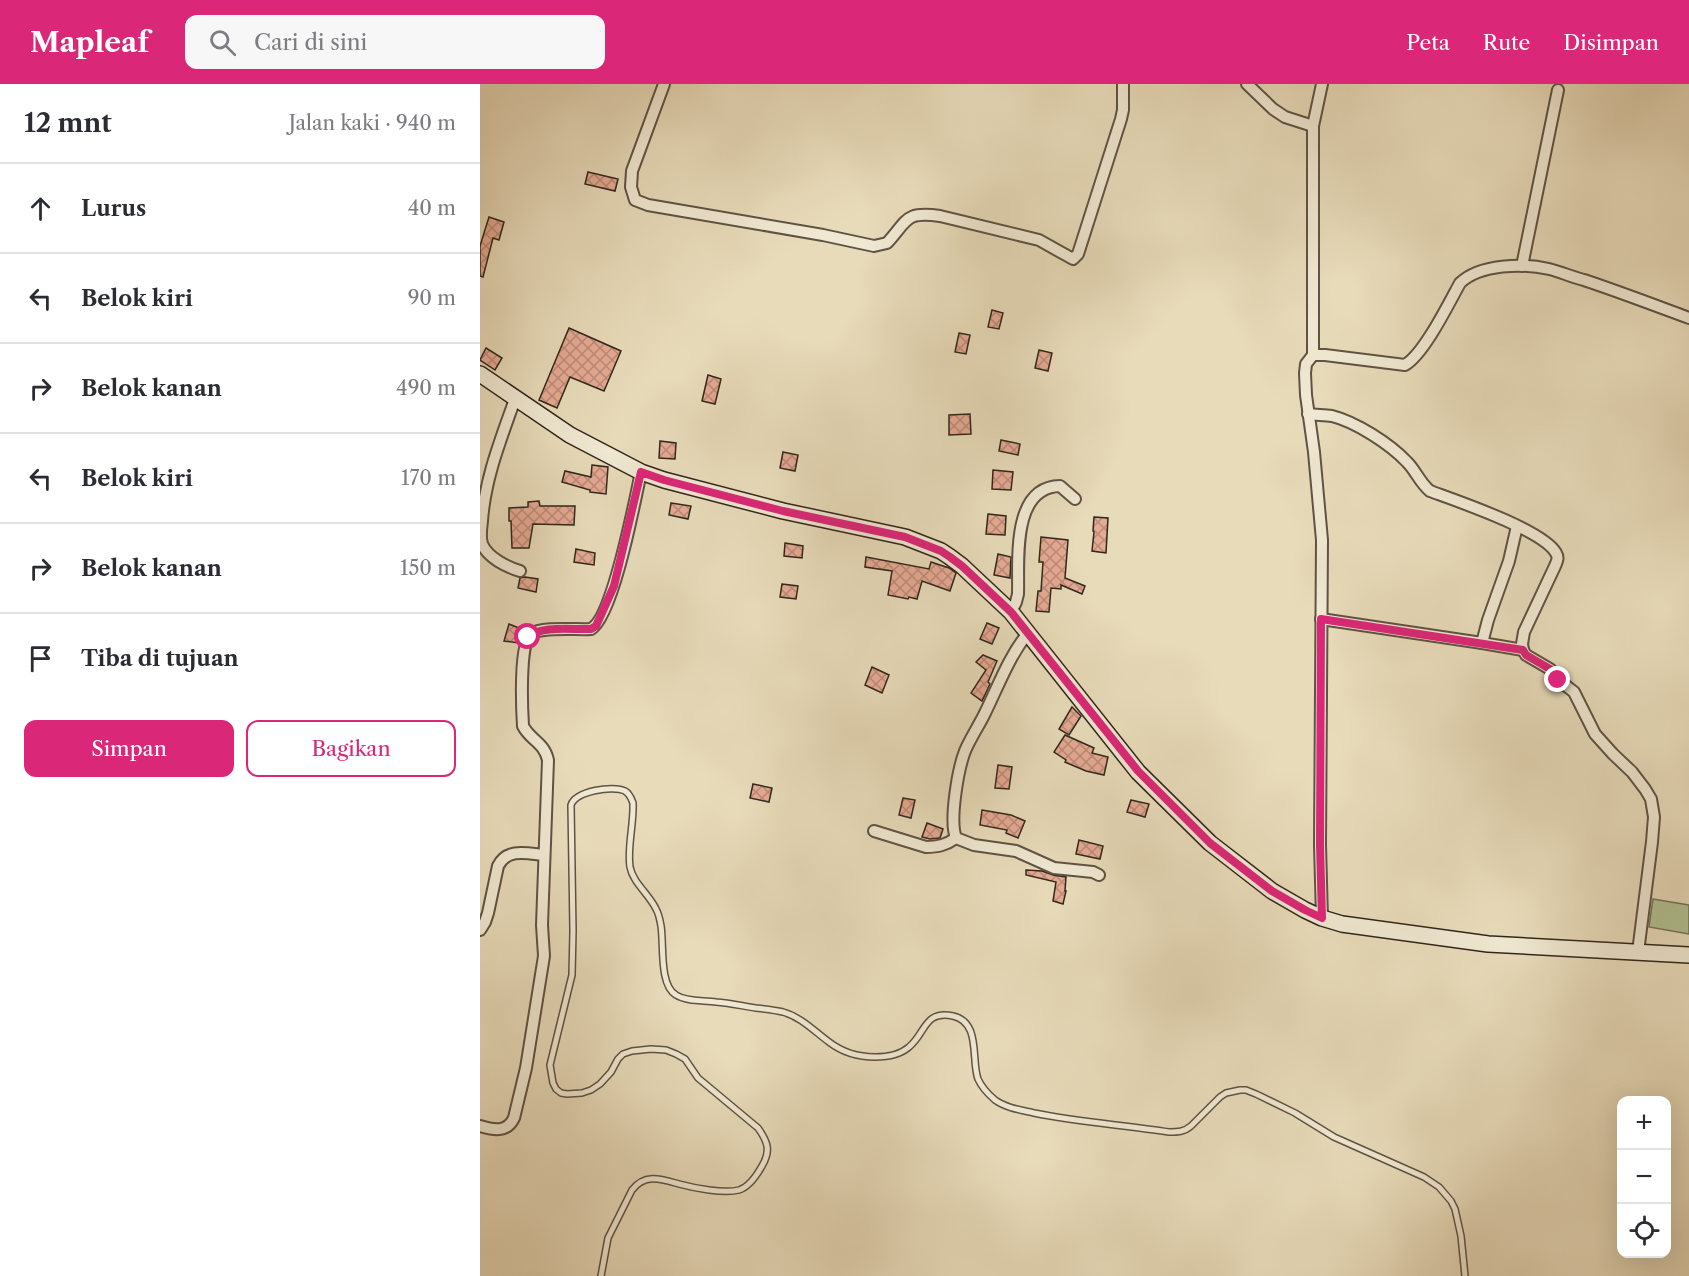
<!DOCTYPE html>
<html lang="id">
<meta charset="utf-8">
<style>
body{margin:0;font-family:"Libre Caslon Text",serif;background:#f7f7f7;color:#2b2b33}
.controls{position:absolute;right:18px;bottom:18px;display:grid;overflow:hidden;border-radius:12px;box-shadow:0 6px 24px #0002}
.controls button{width:54px;height:54px;display:grid;place-items:center;padding:0;border:0;border-bottom:2px solid #e1e1e2;background:#fff;color:#2b2b33;font:30px sans-serif}
.stop{position:absolute;width:18px;height:18px;margin:-14px;border:4px solid #db2777;border-radius:50%;background:#fff}
.stop.end{background:#db2777;border-color:#fff;box-shadow:0 2px 6px #0008}
.list{margin:0;padding:0;list-style:none}
h2{display:flex;justify-content:space-between;align-items:center;height:78px;margin:0;padding:0 24px;font-size:26px}
h2 small{font-size:20px;font-weight:400;color:#7c7c81}
.list li{display:grid;grid-template-columns:39px 1fr auto;gap:18px;align-items:center;box-sizing:border-box;height:90px;padding:0 24px;border-top:2px solid #e1e1e2}
.list b{display:block;font-size:22px;white-space:nowrap}
.list em{font-size:20px;font-style:normal;color:#7c7c81}
.actions{display:flex;gap:12px;padding:18px 24px}
.actions a{flex:1;padding:14px 0;border:2px solid #db2777;border-radius:12px;text-align:center;font-size:21px;color:#db2777}
.actions .main{background:#db2777;color:#fff}
.icon{flex:none;width:33px;height:33px;fill:none;stroke:currentColor;stroke-width:2;stroke-linecap:round;stroke-linejoin:round}
.map{position:relative;flex:none;width:1209px;height:1192px;overflow:hidden}
header{display:flex;align-items:center;gap:36px;box-sizing:border-box;height:84px;padding:0 30px;background:#db2777;color:#fff}
header strong{font-size:28px}
nav{display:flex;gap:33px;margin-inline-start:auto;font-size:21px}
.search{width:420px;height:54px;background:#f7f7f7;display:flex;align-items:center;gap:15px;box-sizing:border-box;padding:0 21px;border-radius:12px;color:#7c7c81;font-size:22px}
main{display:flex}
aside{flex:1;background:#fff}
.map>svg:first-child{display:block}
</style>
<header>
<strong>Mapleaf</strong>
<div class="search"><svg class="icon" aria-label="search" viewBox="0 0 24 24"><circle cx="10" cy="10" r="6"/><path d="M15 15l6 6"/></svg>Cari di sini</div>
<nav><a>Peta</a><a>Rute</a><a>Disimpan</a></nav>
</header>
<main>
<aside>
<h2>12 mnt<small>Jalan kaki · 940 m</small></h2>
<ul class="list">
<li><svg class="icon" aria-label="ahead" viewBox="0 0 24 24"><path d="M12 20V5M6 11l6-6 6 6"/></svg><div><b>Lurus</b></div><em>40 m</em></li>
<li><svg class="icon" aria-label="left" viewBox="0 0 24 24"><path d="M17 20v-9H6M10 6l-5 5 5 5"/></svg><div><b>Belok kiri</b></div><em>90 m</em></li>
<li><svg class="icon" aria-label="right" viewBox="0 0 24 24"><path d="M7 20v-9h11M14 6l5 5-5 5"/></svg><div><b>Belok kanan</b></div><em>490 m</em></li>
<li><svg class="icon" aria-label="left" viewBox="0 0 24 24"><path d="M17 20v-9H6M10 6l-5 5 5 5"/></svg><div><b>Belok kiri</b></div><em>170 m</em></li>
<li><svg class="icon" aria-label="right" viewBox="0 0 24 24"><path d="M7 20v-9h11M14 6l5 5-5 5"/></svg><div><b>Belok kanan</b></div><em>150 m</em></li>
<li><svg class="icon" aria-label="arrive" viewBox="0 0 24 24"><path d="M6 21V4h12l-3 4 3 4H6"/></svg><div><b>Tiba di tujuan</b></div></li>
</ul>
<div class="actions"><a class="main">Simpan</a><a>Bagikan</a></div>
</aside>
<div class="map">
<svg width="1209" height="1192" viewBox="0 0 1209 1192">
<defs>
<pattern id="building-cross-hatch" width="8" height="8" patternUnits="userSpaceOnUse" patternTransform="scale(1.5)"><rect width="8" height="8" fill="#e6aa94"/><path d="M0 0l8 8M0 8l8-8" fill="none" stroke="#bb8a78"/></pattern>
</defs>
<rect width="100%" height="100%" fill="#e8dbba"/>
<filter id="stains"><feTurbulence type="fractalNoise" baseFrequency=".00333" numOctaves="4"/><feColorMatrix values="0 0 0 0 .2 0 0 0 0 .09 0 0 0 0 .02 0 0 0 .5 -.17"/></filter>
<radialGradient id="worn" r=".72"><stop offset=".6" stop-color="#630" stop-opacity="0"/><stop offset="1" stop-color="#630" stop-opacity=".3"/></radialGradient>
<path fill="#b2c193" stroke="#727458" stroke-width="1.5" d="M1173,815l36,6v29l-40,-7z"/>
<g fill="url(#building-cross-hatch)" stroke="#31261c" stroke-width="1.5">
<path d="M108,88l30,7 -3,12 -30,-7z"/>
<path d="M9,133l15,5 -5,18 -6,-2 -10,39 -3,-1v-30z"/>
<path d="M512,226l11,3 -4,16 -11,-2z"/>
<path d="M89,244l52,23 -17,40 -34,-14 -13,31 -18,-8z"/>
<path d="M479,249l11,2 -4,19 -11,-2z"/>
<path d="M6,264l16,10 -7,12 -15,-10z"/>
<path d="M559,266l13,3 -4,18 -13,-3z"/>
<path d="M228,291l13,4 -6,25 -13,-3z"/>
<path d="M490,330l1,20 -22,1v-20z"/>
<path d="M521,356l19,4 -2,11 -19,-4z"/>
<path d="M180,357l16,2 -1,16 -16,-1z"/>
<path d="M303,368l15,3 -3,16 -15,-3z"/>
<path d="M112,381l16,2 -2,27 -16,-2v-2l-28,-8 3,-11 26,6z"/>
<path d="M513,386l20,2 -2,18 -19,-1z"/>
<path d="M59,417l1,5h35l-1,19 -41,-1 -4,24h-17l-1,-27h-2v-13l19,-1v-5z"/>
<path d="M191,419l20,3 -3,13 -19,-4z"/>
<path d="M508,430l18,2 -1,19 -19,-1z"/>
<path d="M614,433l14,1 -2,35 -14,-2 2,-19 -1,-1z"/>
<path d="M561,453l27,3 -3,38 20,8 -3,8 -21,-9v4l-10,-1 -2,24 -13,-1 2,-20h3l2,-29h-4z"/>
<path d="M305,459l18,3 -1,12 -18,-2z"/>
<path d="M96,465l19,4 -1,12 -20,-3z"/>
<path d="M518,470l13,3 -1,21 -16,-3z"/>
<path d="M386,473l63,12 2,-7 18,6 7,5 -6,18 -28,-10 -5,18 -8,-2 -1,2 -20,-4 4,-24 -27,-4z"/>
<path d="M45,493l13,2 -2,13 -18,-4 2,-10z"/>
<path d="M302,500l16,2 -2,13 -16,-2z"/>
<path d="M507,539l12,5 -7,16 -12,-5z"/>
<path d="M29,540l15,6 -5,13 -15,-2z"/>
<path d="M503,571l14,6 -9,21 2,2 -8,17 -11,-8 15,-23 -10,-8z"/>
<path d="M392,583l17,8 -7,18 -17,-8z"/>
<path d="M592,623l9,9 -12,19 -10,-6z"/>
<path d="M585,651l29,13 -2,5 16,4 -4,18 -18,-4 -21,-9 1,-2 -12,-8z"/>
<path d="M518,681l14,2 -3,22 -14,-1z"/>
<path d="M273,700l19,4 -3,14 -19,-4z"/>
<path d="M423,714l12,2 -4,18 -12,-3z"/>
<path d="M651,716l18,4 -4,13 -18,-5z"/>
<path d="M502,726l29,5 14,6 -7,17 -12,-5 1,-3 -27,-5z"/>
<path d="M447,739l16,6 -3,9 -10,1 -8,-2z"/>
<path d="M599,756l24,6 -3,13 -24,-5z"/>
<path d="M546,786l16,1 11,4 13,2 -1,14h1l-3,13 -10,-3 3,-19 -30,-7z"/>
</g>
<g fill="none" stroke-linecap="round" stroke-linejoin="round">
<g stroke="#5f5344" stroke-width="8">
<path id="lane" d="M121,1192l7,-38 24,-48c13,-17 29,-11 47,-6 15,4 45,10 60,6 10,-3 18,-15 23,-24 9,-15 6,-24 -4,-38l-60,-50 -13,-19 -9,-5 -10,-4 -15,-1 -19,2 -9,3 -5,5 -7,13 -11,12 -9,6 -9,3 -15,1 -6,-1 -5,-4 -3,-6 -3,-18 22,-90 1,-44 -2,-126c5,-14 42,-20 54,-14 5,3 6,7 8,12 1,20 -6,45 -3,64 3,16 19,27 26,42 3,5 4,11 5,17 3,19 -2,59 15,69 11,7 28,5 40,7 13,1 27,4 40,6 9,1 19,2 27,4 18,5 31,19 46,30 13,10 30,15 46,15 13,0 25,-2 34,-10 17,-14 15,-37 44,-31 28,6 18,44 25,63 4,9 10,15 17,21 11,8 26,10 39,13 44,9 90,12 135,19 9,0 15,0 22,-6l29,-29 6,-4 14,-3h6l10,4 39,19 39,24 90,40 15,10 12,14 4,8 6,27 4,40"/>
</g>
<g stroke="#5f5344" stroke-width="14">
<g id="street">
<path d="M184,0l-32,87 -1,16 4,13 13,5 175,30 51,11 13,-3c21,-23 18,-32 53,-27l99,24 34,19 5,-5 43,-135 2,-9v-26"/>
<path d="M767,0l26,25 12,8 28,9"/>
<path d="M1042,182l36,-176"/>
<path d="M833,271v-229l9,-42"/>
<path d="M35,315c-14,40 -30,79 -33,122 -1,7 -2,16 0,23 6,14 25,23 38,27"/>
<path d="M828,330c8,1 16,1 24,2 24,6 58,28 75,46 9,9 13,21 23,29 27,10 113,39 126,62 3,5 1,8 -1,13l-31,66 -2,12 1,6 3,5 24,14 6,9 18,14 21,42 18,20 19,18 13,17 6,10 3,18 -2,25 -14,110"/>
<path d="M531,528l5,-10 2,-8c1,-33 -7,-107 42,-108l15,13"/>
<path d="M841,535l161,24 6,-23 21,-59 8,-35"/>
<path d="M548,549c-20,25 -30,54 -44,82 -6,12 -14,24 -19,36 -7,18 -16,70 -9,87l18,7 42,6 38,17 39,4 6,3"/>
<path d="M1002,559l41,7"/>
<path d="M394,747l52,16c12,0 20,-2 30,-9"/>
<path d="M842,834l-2,-73 2,-305 -8,-88 -8,-57 -1,-22 1,-9 7,-9h12l80,10c19,-11 44,-62 55,-82 20,-19 63,-20 89,-14 12,3 23,8 35,11 36,12 70,25 105,38"/>
<path d="M0,846l5,-8 3,-9 10,-47c9,-18 28,-13 45,-11"/>
<path d="M0,1042c13,4 27,7 34,-8l12,-50 18,-112 -2,-31 6,-165c-4,-18 -18,-20 -25,-34 -1,-16 -4,-84 8,-92 11,-8 46,-4 60,-5 22,-12 44,-129 50,-157"/>
</g>
</g>
<g stroke="#31261c" stroke-width="18">
<path id="secondary" d="M0,290l90,61 71,37 23,8 119,31 122,26 36,14 9,6 12,9 49,46 127,160 72,71 62,48 33,19 17,8 20,6 146,20 201,11"/>
</g>
<use href="#lane" stroke="#f0e8d2" stroke-width="5"/>
<use href="#street" stroke="#f0e8d2" stroke-width="10"/>
<use href="#secondary" stroke="#f0e8d2" stroke-width="15"/>
</g>
<g fill="none" stroke-linecap="round" stroke-linejoin="round">
<path stroke="#db2777" stroke-width="8" d="M48,553c13,-12 46,-7 63,-8l5,-3 18,-40 27,-114 23,8 119,31 122,26 36,14 9,6 12,9 49,46 127,159 72,72 62,48 33,19 17,8 -2,-73 1,-226 202,31 3,5 24,14 8,11"/>
</g>
<rect width="100%" height="100%" filter="url(#stains)"/>
<rect width="100%" height="100%" fill="url(#worn)"/>
</svg>
<div class="controls">
<button>+</button>
<button>−</button>
<button><svg class="icon" aria-label="locate" viewBox="0 0 24 24"><circle cx="12" cy="12" r="6"/><path d="M12 2v4M12 18v4M2 12h4M18 12h4"/></svg></button>
</div>
<div class="stop" style="left:48px;top:553px"></div>
<div class="stop end" style="left:1078px;top:596px"></div>
</div>
</main>
